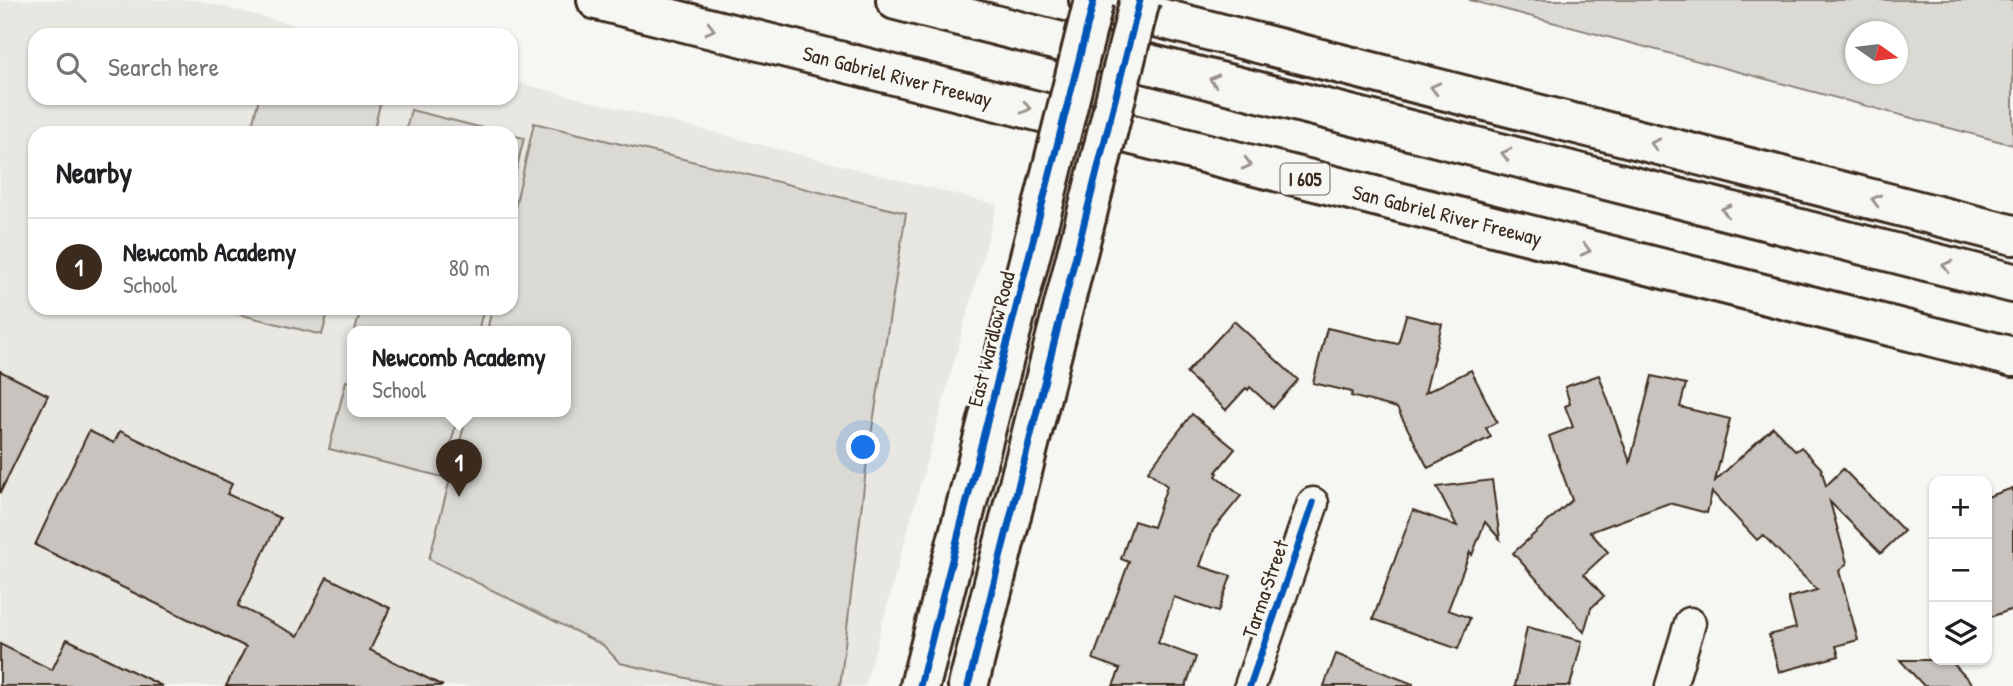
<!DOCTYPE html>
<meta charset="utf-8">
<style>
body{margin:0;font-family:"Patrick Hand",sans-serif;background:#f6f6f6;color:#202124}
.controls{position:absolute;right:21px;bottom:21px;display:grid;overflow:hidden;border-radius:14px;box-shadow:0 2px 5px #0004}
.controls button{width:63px;height:63px;display:grid;place-items:center;padding:0;border:0;border-bottom:2px solid #e0e0e0;background:#fff;color:#202124;font:35px sans-serif}
.compass{position:absolute;left:1845px;top:21px;width:63px;height:63px;border-radius:50%;background:#fff;box-shadow:0 2px 5px #0004;rotate:104deg}
.you{position:absolute;left:864px;top:448px;width:24px;height:24px;margin:-18px;border:5px solid #fff;border-radius:50%;background:#1a73e8;box-shadow:0 0 0 10px #1a73e833}
.badge{display:grid;place-items:center;width:46px;height:46px;border-radius:50%;background:#3b2a1e;color:#fff;font-size:23px;font-weight:700}
.pin{position:absolute;translate:-50% -58px;filter:drop-shadow(0 2px 4px #0008)}
.pin::after{content:'';position:absolute;top:37px;width:24px;height:21px;background:inherit;clip-path:polygon(0 0,100% 0,50% 100%)}
.popup{position:absolute;left:347px;top:326px;width:224px;height:91px;box-sizing:border-box;display:grid;place-content:center;border-radius:14px;background:#fff;filter:drop-shadow(0 2px 5px #0005);font-size:23px;white-space:nowrap;color:#757577}
.popup b{font-size:26px;color:#202124}
.popup::after{content:'';position:absolute;left:50%;top:100%;margin-left:-14px;border:14px solid transparent;border-top-color:#fff}
.list{margin:0;padding:0;list-style:none}
h2{display:flex;justify-content:space-between;align-items:center;height:91px;margin:0;padding:0 28px;font-size:30px}
h2 small{font-size:23px;font-weight:400;color:#757577}
.list li{display:grid;grid-template-columns:46px 1fr auto;gap:21px;align-items:center;box-sizing:border-box;height:98px;padding:0 28px;border-top:2px solid #e0e0e0}
.list b{display:block;font-size:26px;white-space:nowrap}
.list p{margin:0;font-size:23px;white-space:nowrap;color:#757577}
.list em{font-size:23px;font-style:normal;color:#757577}
.icon{flex:none;width:38px;height:38px;fill:none;stroke:currentColor;stroke-width:2;stroke-linecap:round;stroke-linejoin:round}
.map{position:relative;flex:none;width:2013px;height:686px;overflow:hidden}
.search{position:absolute;background:#fff;box-shadow:0 2px 5px #0004;left:28px;top:28px;width:490px;height:77px;display:flex;align-items:center;gap:18px;box-sizing:border-box;padding:0 24px;border-radius:21px;color:#757577;font-size:26px}
.panel{position:absolute;background:#fff;box-shadow:0 2px 5px #0004;left:28px;top:126px;width:490px;height:189px;border-radius:21px}
.map>svg:first-child{display:block}
</style>
<div class="map">
<svg width="2013" height="686" viewBox="0 0 2013 686">
<rect width="100%" height="100%" fill="#f6f6f2"/>
<filter id="ink" filterUnits="userSpaceOnUse"><feTurbulence type="fractalNoise" baseFrequency=".0143" numOctaves="2"/><feDisplacementMap in="SourceGraphic" scale="14" xChannelSelector="R" yChannelSelector="G"/><feConvolveMatrix kernelMatrix="1 2 1 2 8 2 1 2 1" color-interpolation-filters="sRGB"/></filter>
<g filter="url(#ink)">
<path fill="#e8e7e2" fill-rule="evenodd" d="M0,0h197l136,35h-298v63h476v-17l486,124 -132,481h-865zM35,133h476v175h-476zM352,331h214v80h-214z"/>
<g fill="#dad9d3" stroke="#8a8278" stroke-width="2" fill-rule="evenodd">
<path d="M1469,0h544v145zM1856,32h42v42h-42z"/>
<path d="M259,98h97l24,6 -7,29h-123z"/>
<path d="M411,110l92,23h-98z"/>
<path d="M534,123l372,90 -39,248 -27,225h-118l-102,-23 -17,-18 -174,-86 39,-148h98v-80h-79l5,-23h19v-83z"/>
<path d="M511,135l13,3 -13,53z"/>
<path d="M214,308h115l-7,27z"/>
<path d="M361,308h123l-6,23h-123z"/>
<path d="M346,381l6,1v29h107l-16,66 -114,-28z"/>
</g>
<g fill="#c8c3be" stroke="#3b2a1e" stroke-width="2">
<path d="M1406,315l36,9 -17,69 46,-23 26,52 -11,6 5,9 -63,31 -31,-60 -46,-12 1,-4 -39,-9 14,-55 71,16z"/>
<path d="M1234,321l64,59 -25,28 -23,-21 -2,3 -2,-2 -20,22 -40,-37z"/>
<path d="M0,371l48,24 -48,98z"/>
<path d="M1599,375l31,87 22,-86 34,8 -6,23 50,12 -15,62 58,-54 23,24 5,-4 20,21 5,18 17,-17 61,62 -23,22 -51,-51 17,61 -8,8 19,69 -22,6 3,10 -60,16 -10,-37 27,-7 -8,-30 29,-8 -54,-55 -6,5 -45,-48 -5,21 -38,-10 -79,29 18,20 -24,22 20,22 -13,12 -7,24 -71,-79 59,-53 -23,-64 24,-9 -8,-21 5,-2 -5,-17z"/>
<path d="M1192,414l43,35 -19,23 2,1 -2,3 25,20 -28,34 -13,36 31,10 -13,36 -44,-15 -16,46 38,14 -10,29h-73l7,-17 -27,-10 36,-97 -8,-3 13,-38 19,6 14,-41 -19,-15z"/>
<path d="M89,431l25,12 6,-12 112,53 -5,10 53,24 -42,88 60,30 29,-59 63,31 -20,42 73,36h-217l20,-39 -211,-102z"/>
<path d="M1492,480l8,59 -15,-17 -13,33 -2,-3 -22,58 22,8 -12,31 -85,-30 40,-109 44,16 -20,-39z"/>
<path d="M2013,488v121l-26,9v-121z"/>
<path d="M1527,627l55,14 -12,45h-55z"/>
<path d="M67,639l95,47h-162v-42l52,26z"/>
<path d="M1336,654l77,30 -1,2h-88z"/>
<path d="M1900,660h50l24,26h-50z"/>
</g>
<g fill="none" stroke-linecap="round" stroke-linejoin="round">
<g stroke="#3b2a1e" stroke-width="35">
<g id="minor">
<path d="M1250,686l63,-183"/>
<path d="M1671,686l19,-63"/>
</g>
</g>
<g stroke="#3b2a1e" stroke-width="44">
<g id="secondary">
<path d="M920,686l125,-488"/>
<path d="M968,686l119,-472"/>
</g>
</g>
<g stroke="#3b2a1e" stroke-width="44">
<g id="motorway">
<path id="s1" d="M597,0l1416,357"/>
<path d="M896,0l1117,283"/>
<path d="M1089,0l924,235"/>
</g>
</g>
<use href="#minor" stroke="#f6f6f2" stroke-width="30"/>
<use href="#secondary" stroke="#f6f6f2" stroke-width="38"/>
<use href="#motorway" stroke="#f6f6f2" stroke-width="38"/>
<g stroke="#3b2a1e" stroke-width="44" stroke-linecap="butt">
<g id="secondary-bridge">
<path d="M1045,198l49,-198"/>
<path d="M1087,214l53,-214"/>
</g>
</g>
<use href="#secondary-bridge" stroke="#f6f6f2" stroke-width="38"/>
<g stroke="#f6f6f2" stroke-width="11">
<g id="cycleway">
<path d="M920,686l174,-686"/>
<path d="M968,686l172,-686"/>
<path d="M1250,686l63,-183"/>
</g>
</g>
<use href="#cycleway" stroke="#0057b8" stroke-width="7"/>
</g>
<defs><path id="oneway-chevron" d="M-2-3.5L2.5 0L-2 3.5" fill="none" stroke-width="1.6" stroke-linecap="round" stroke-linejoin="round" transform="scale(1.75)"/></defs>
<g stroke="#989088">
<use href="#oneway-chevron" transform="translate(710 29) rotate(14)"/>
<use href="#oneway-chevron" transform="translate(1214 80) rotate(-166)"/>
<use href="#oneway-chevron" transform="translate(1435 88) rotate(-166)"/>
<use href="#oneway-chevron" transform="translate(1026 108) rotate(14)"/>
<use href="#oneway-chevron" transform="translate(1655 144) rotate(-166)"/>
<use href="#oneway-chevron" transform="translate(1506 154) rotate(-166)"/>
<use href="#oneway-chevron" transform="translate(1247 164) rotate(14)"/>
<use href="#oneway-chevron" transform="translate(1876 200) rotate(-166)"/>
<use href="#oneway-chevron" transform="translate(1726 210) rotate(-166)"/>
<use href="#oneway-chevron" transform="translate(1586 250) rotate(14)"/>
<use href="#oneway-chevron" transform="translate(1947 266) rotate(-166)"/>
</g>
</g>
<g text-anchor="middle" dominant-baseline="central" stroke-width="5" stroke-linejoin="round" paint-order="stroke">
<rect fill="#f6f6f2" stroke="#73675e" stroke-width="2" x="1280.5" y="163.5" width="49" height="31" rx="5"/>
<g font-size="19" font-weight="bold" fill="#3b2a1e">
<text x="1305" y="179">I 605</text>
</g>
<g font-size="21" fill="#3b2a1e" stroke="#f6f6f2">
<text stroke="none"><textPath href="#s1" startOffset="310">San Gabriel River Freeway</textPath></text>
<text stroke="none"><textPath href="#s1" startOffset="877">San Gabriel River Freeway</textPath></text>
<text transform="translate(991 339) rotate(-76)">East Wardlow Road</text>
<text transform="translate(1265 589) rotate(-71)">Tarma Street</text>
</g>
</g>
</svg>
<div class="controls">
<button>+</button>
<button>−</button>
<button><svg class="icon" aria-label="layers" viewBox="0 0 24 24"><path d="M12 4l9 5-9 5-9-5zM3 14l9 5 9-5"/></svg></button>
</div>
<svg class="compass" viewBox="-18 -18 36 36"><path d="M0-13l5 13h-10z" fill="#e53935"/><path d="M0 13l5-13h-10z" fill="#757577"/></svg>
<div class="you"></div>
<div class="pin badge" style="left:459px;top:497px">1</div>
<div class="popup"><b>Newcomb Academy</b>School</div>
<div class="search"><svg class="icon" aria-label="search" viewBox="0 0 24 24"><circle cx="10" cy="10" r="6"/><path d="M15 15l6 6"/></svg>Search here</div>
<section class="panel">
<h2>Nearby<small></small></h2>
<ul class="list">
<li><span class="badge">1</span><div><b>Newcomb Academy</b><p>School</p></div><em>80 m</em></li>
</ul>
</section>
</div>
